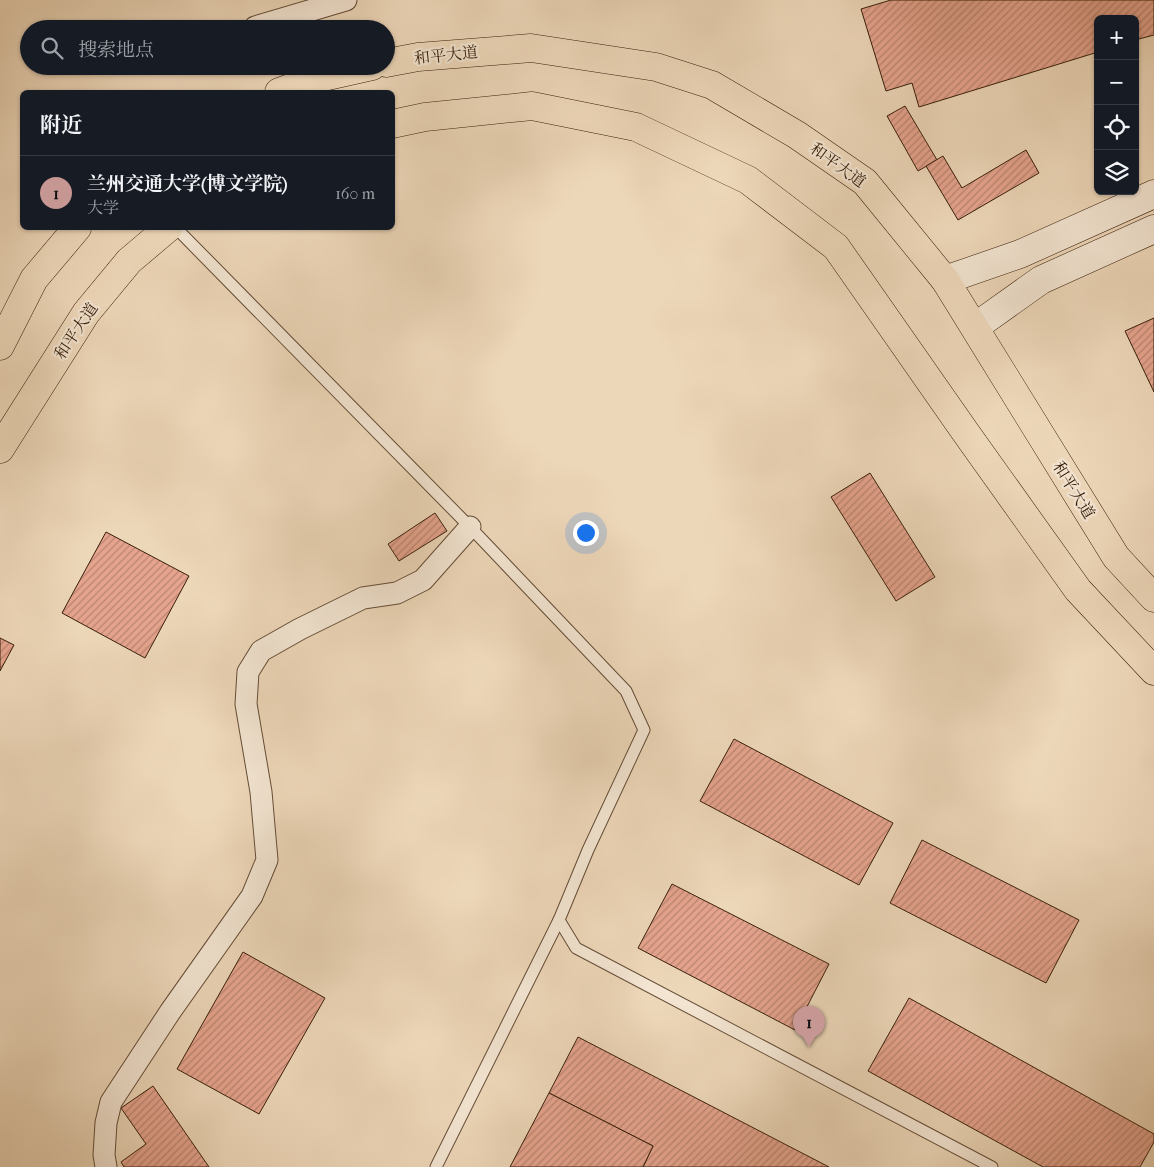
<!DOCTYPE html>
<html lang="zh">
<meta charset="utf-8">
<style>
body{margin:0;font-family:"IM FELL French Canon","Noto Serif SC",serif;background:#20242c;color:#f1f3f6}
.controls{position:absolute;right:15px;top:15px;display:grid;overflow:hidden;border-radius:8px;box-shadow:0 1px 4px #0004}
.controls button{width:45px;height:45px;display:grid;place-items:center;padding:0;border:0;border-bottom:1px solid #363941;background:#171b24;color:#f1f3f6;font:25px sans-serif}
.you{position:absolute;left:585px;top:532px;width:18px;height:18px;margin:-12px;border:4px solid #fff;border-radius:50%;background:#1a73e8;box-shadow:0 0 0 8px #1a73e833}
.badge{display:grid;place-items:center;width:32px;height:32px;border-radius:50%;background:#c59692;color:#111;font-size:16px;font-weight:700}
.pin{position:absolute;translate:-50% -41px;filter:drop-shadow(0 1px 2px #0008)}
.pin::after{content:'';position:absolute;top:26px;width:18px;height:15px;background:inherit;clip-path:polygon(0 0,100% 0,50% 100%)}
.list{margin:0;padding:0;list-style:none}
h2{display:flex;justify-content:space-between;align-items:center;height:65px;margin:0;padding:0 20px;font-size:21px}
h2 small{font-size:16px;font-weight:400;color:#9ea1a6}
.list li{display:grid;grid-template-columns:32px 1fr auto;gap:15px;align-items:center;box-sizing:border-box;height:75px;padding:0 20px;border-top:1px solid #363941}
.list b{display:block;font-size:19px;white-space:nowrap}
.list p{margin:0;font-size:16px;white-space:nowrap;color:#9ea1a6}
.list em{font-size:16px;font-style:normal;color:#9ea1a6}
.icon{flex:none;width:28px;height:28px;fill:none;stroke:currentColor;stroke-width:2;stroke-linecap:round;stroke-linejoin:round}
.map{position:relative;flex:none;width:1154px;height:1167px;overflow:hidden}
.search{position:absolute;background:#171b24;box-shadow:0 1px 4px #0004;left:20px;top:20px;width:375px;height:55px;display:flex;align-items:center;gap:12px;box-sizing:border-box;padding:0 18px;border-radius:28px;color:#9ea1a6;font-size:19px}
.panel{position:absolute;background:#171b24;box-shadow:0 1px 4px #0004;left:20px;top:90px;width:375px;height:140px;border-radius:8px}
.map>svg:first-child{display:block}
</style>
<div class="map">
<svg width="1154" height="1167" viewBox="0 0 1154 1167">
<defs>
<pattern id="building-hatch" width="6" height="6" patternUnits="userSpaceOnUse" patternTransform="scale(1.25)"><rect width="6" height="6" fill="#e6a48e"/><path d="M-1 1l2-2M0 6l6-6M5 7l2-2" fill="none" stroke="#bb8572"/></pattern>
</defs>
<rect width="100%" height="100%" fill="#edd7b9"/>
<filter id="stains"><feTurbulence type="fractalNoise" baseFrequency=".004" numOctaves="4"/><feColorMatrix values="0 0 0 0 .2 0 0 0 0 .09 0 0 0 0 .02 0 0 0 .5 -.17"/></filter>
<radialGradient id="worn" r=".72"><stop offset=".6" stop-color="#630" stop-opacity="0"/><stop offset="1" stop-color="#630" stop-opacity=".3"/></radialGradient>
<g fill="url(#building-hatch)" stroke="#371e0a">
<path d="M891,0h263v35l-19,5v-21h-37v33l-179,55 -7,-24 -26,8 -25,-82z"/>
<path d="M905,106l32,54 -19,11 -31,-55z"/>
<path d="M1026,150l13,23 -81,47 -32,-54 17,-10 19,32z"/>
<path d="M1154,318v74l-29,-61z"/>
<path d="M870,473l65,104 -39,24 -65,-104z"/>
<path d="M435,513l12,18 -48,30 -11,-17z"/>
<path d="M106,532l83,44 -44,82 -83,-45z"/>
<path d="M0,638l14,7 -14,26z"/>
<path d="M734,739l159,84 -34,62 -159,-84z"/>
<path d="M922,840l157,80 -33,63 -156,-80z"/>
<path d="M672,884l157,80 -34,66 -157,-82z"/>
<path d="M243,952l82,46 -66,116 -82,-45z"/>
<path d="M909,998l245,136v8l-14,25h-97l-175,-96z"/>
<path d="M578,1037l251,130h-186l10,-21 -104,-53z"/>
<path d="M153,1086l56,81h-85l-3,-5 25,-18 -25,-36z"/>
<path d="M549,1093l104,53 -10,21h-133z"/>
</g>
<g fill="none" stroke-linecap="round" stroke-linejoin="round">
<g stroke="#644c36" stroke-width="13">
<g id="lane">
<path d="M176,228l294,299 156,164 18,39 -56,120 -29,70 17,28 416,219"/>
<path d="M436,1167l123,-247"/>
</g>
</g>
<g stroke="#644c36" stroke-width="23">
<g id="street">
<path d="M255,27l91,-27"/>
<path d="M106,1167l-2,-12 2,-32 5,-21 59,-90 82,-116 15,-36 -6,-68 -15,-88 2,-32 13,-21 39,-22 63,-31 34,-5 26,-13 47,-53"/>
</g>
</g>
<g stroke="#371e0a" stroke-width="29">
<g id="secondary">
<path d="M945,280l75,-26 134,-60"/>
<path d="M975,327l66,-47 113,-51"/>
</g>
</g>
<g stroke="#371e0a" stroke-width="29">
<g id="highway">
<path d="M386,63l32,-6 113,-9 125,19 56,18 85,50 68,47 80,98 171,277 38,41"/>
<path d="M279,92l35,-13 58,-13"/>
<path d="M392,124l33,-7 107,-11 104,21 112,53 88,67 130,186 112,157 76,81"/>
<path d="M0,346l34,-67 43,-51"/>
<path d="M0,449l86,-136 43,-52 39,-33"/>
</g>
</g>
<use href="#lane" stroke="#f3e5d2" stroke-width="11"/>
<use href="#street" stroke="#f3e5d2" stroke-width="21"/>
<use href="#secondary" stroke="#f3e5d2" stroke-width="28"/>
<use href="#highway" stroke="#edd7b9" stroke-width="28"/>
</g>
<g text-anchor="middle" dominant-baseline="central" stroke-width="4.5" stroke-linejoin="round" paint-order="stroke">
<g font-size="16" fill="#371e0a" stroke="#f3e5d2">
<text transform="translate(446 55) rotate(-6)">和平大道</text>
<text transform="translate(838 165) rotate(36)">和平大道</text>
<text transform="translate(76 331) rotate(-56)">和平大道</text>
<text transform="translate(1074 490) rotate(58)">和平大道</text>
</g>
</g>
<rect width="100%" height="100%" filter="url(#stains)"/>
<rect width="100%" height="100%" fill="url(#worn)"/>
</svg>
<div class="controls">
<button>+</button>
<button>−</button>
<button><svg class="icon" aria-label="locate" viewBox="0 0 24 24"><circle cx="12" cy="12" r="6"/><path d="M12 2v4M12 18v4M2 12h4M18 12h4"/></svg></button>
<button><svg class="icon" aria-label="layers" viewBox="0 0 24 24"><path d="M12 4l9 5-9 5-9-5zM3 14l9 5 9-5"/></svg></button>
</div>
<div class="you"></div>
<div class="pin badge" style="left:809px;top:1047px">1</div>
<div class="search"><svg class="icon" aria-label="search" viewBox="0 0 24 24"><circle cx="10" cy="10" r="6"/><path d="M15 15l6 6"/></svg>搜索地点</div>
<section class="panel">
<h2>附近<small></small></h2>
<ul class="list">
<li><span class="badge">1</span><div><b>兰州交通大学(博文学院)</b><p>大学</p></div><em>160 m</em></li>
</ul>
</section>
</div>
